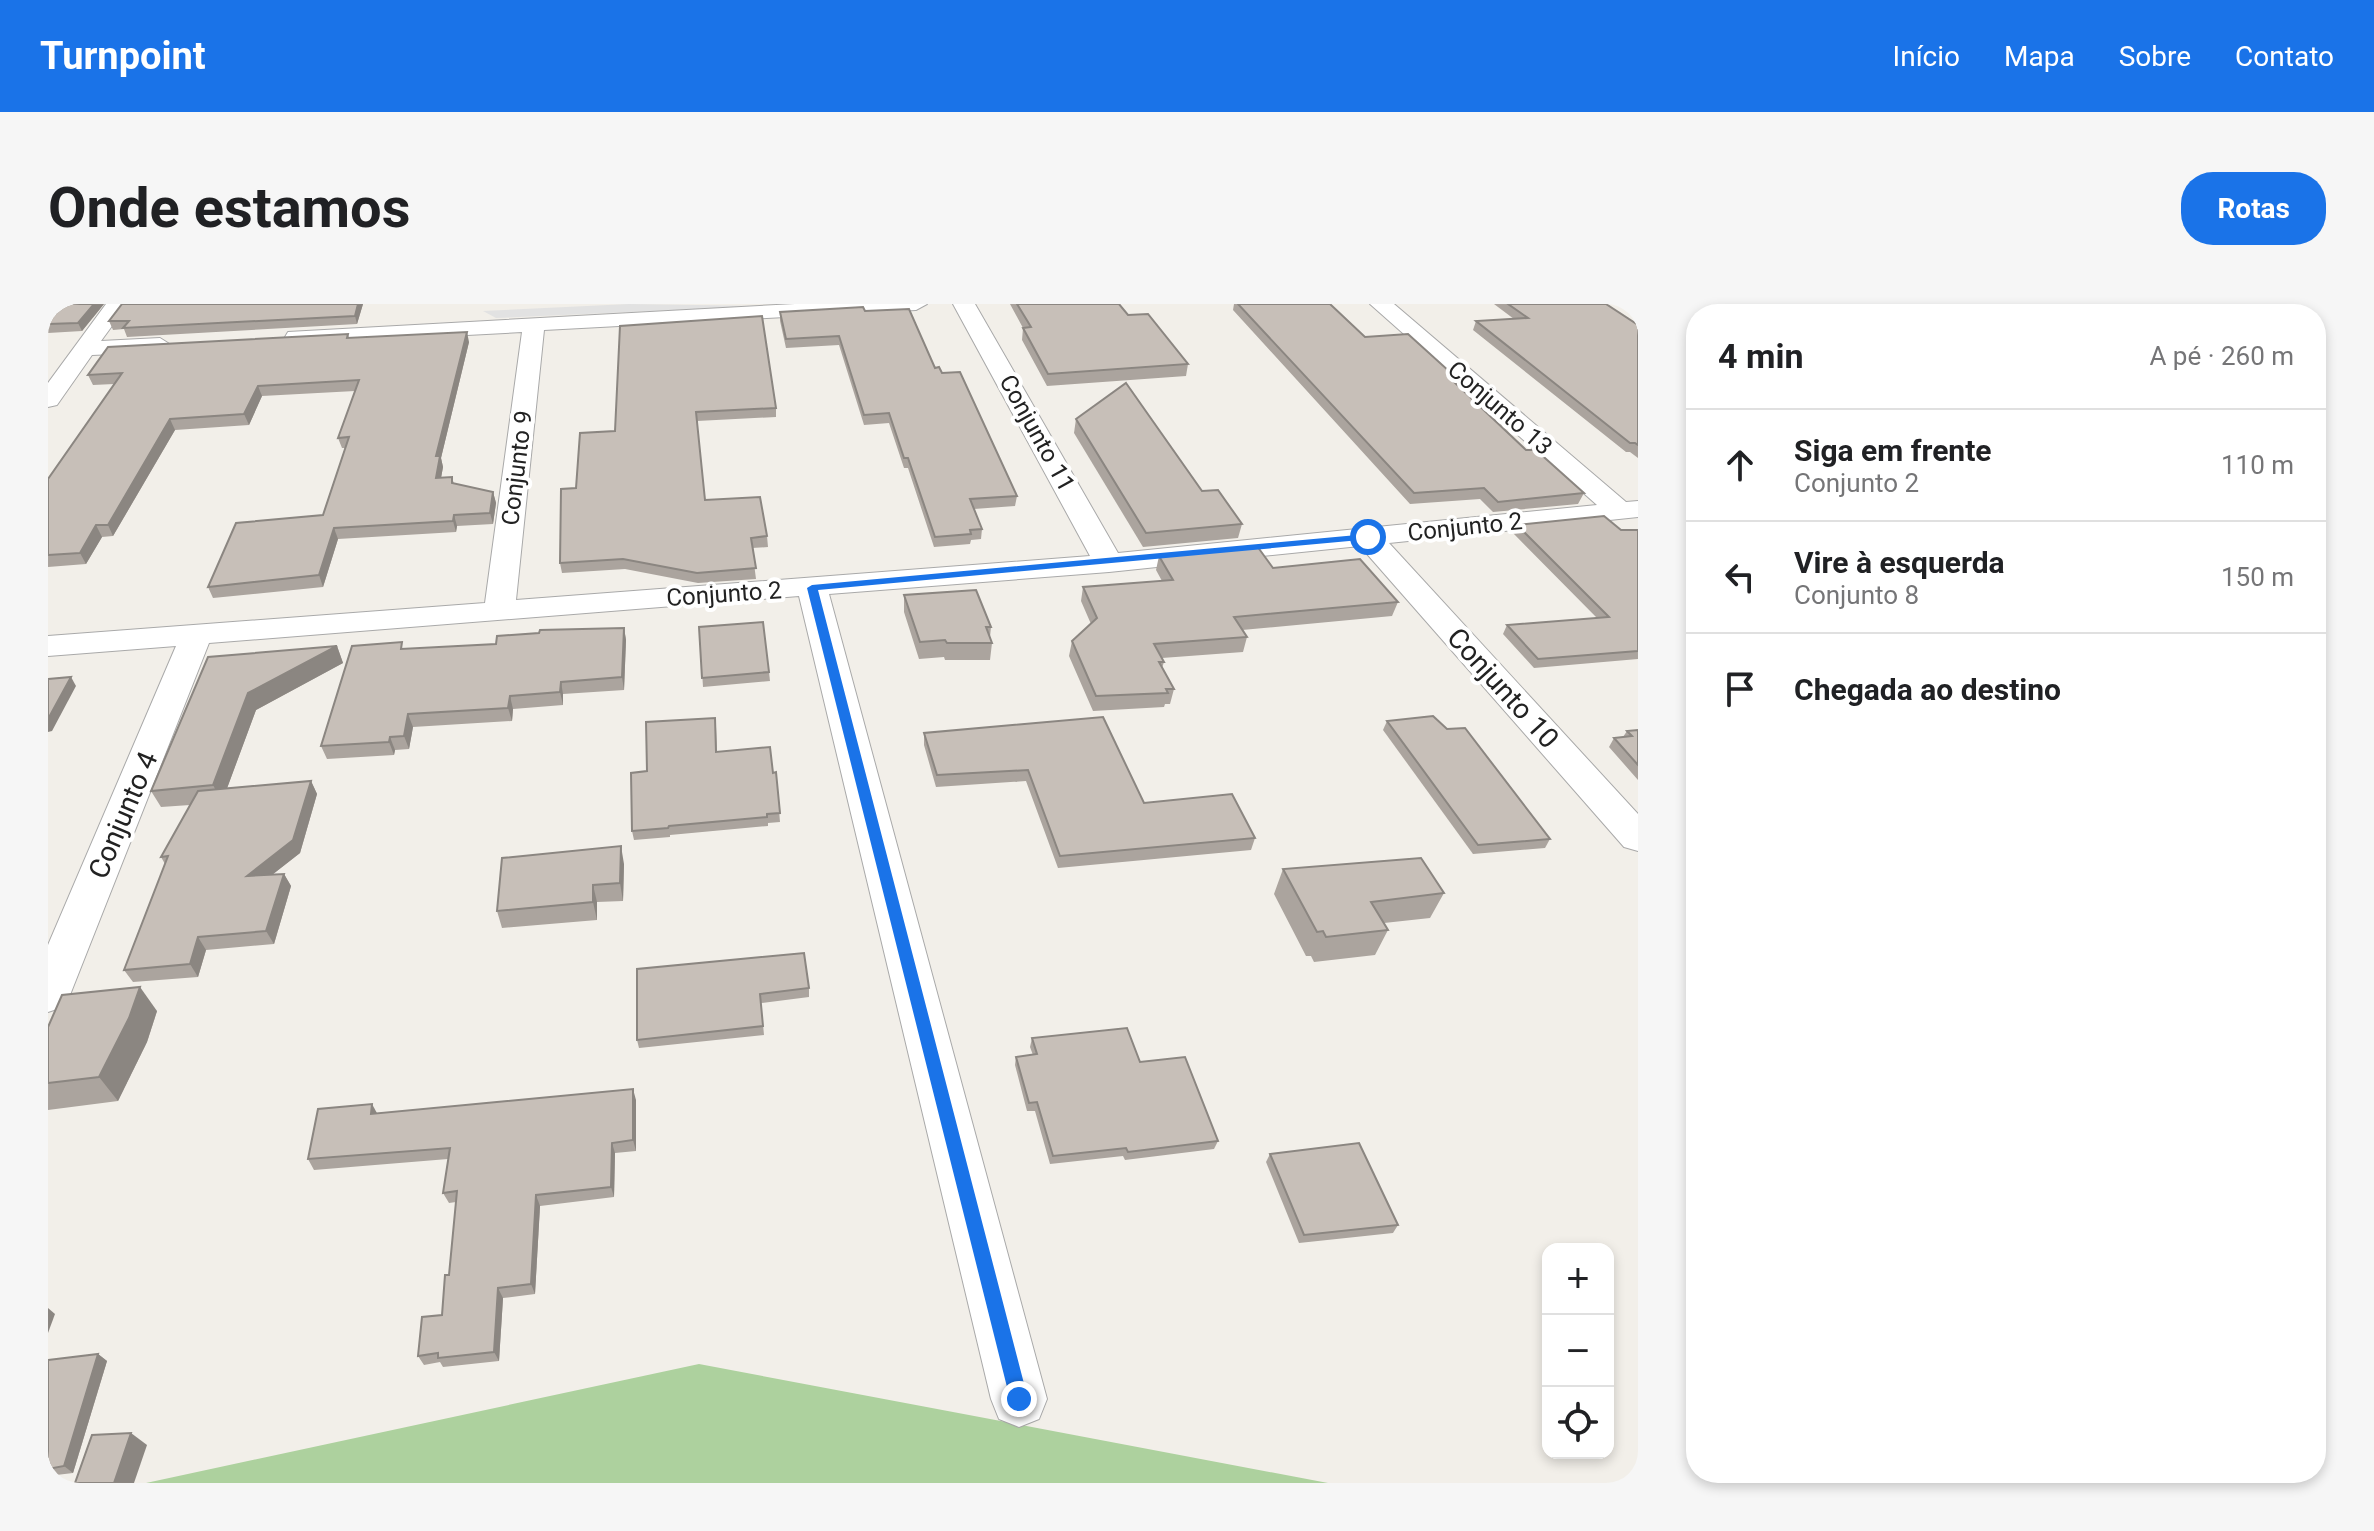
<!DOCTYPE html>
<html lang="pt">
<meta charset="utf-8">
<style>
body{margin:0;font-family:Roboto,sans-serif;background:#f6f6f6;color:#202124}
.controls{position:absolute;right:24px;bottom:24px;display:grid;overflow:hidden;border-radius:16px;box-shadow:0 4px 12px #0003}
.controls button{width:72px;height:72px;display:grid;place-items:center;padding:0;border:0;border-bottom:2px solid #e0e0e0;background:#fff;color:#202124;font:40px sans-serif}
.stop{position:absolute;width:24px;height:24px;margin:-18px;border:6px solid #1a73e8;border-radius:50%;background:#fff}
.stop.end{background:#1a73e8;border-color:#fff;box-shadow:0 2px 8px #0008}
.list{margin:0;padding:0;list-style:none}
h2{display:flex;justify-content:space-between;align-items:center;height:104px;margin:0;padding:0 32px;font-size:34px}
h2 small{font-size:26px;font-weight:400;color:#757577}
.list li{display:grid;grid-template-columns:52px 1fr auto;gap:24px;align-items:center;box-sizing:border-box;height:112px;padding:0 32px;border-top:2px solid #e0e0e0}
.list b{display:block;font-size:30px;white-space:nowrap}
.list p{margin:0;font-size:26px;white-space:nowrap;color:#757577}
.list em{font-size:26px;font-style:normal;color:#757577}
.icon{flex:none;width:44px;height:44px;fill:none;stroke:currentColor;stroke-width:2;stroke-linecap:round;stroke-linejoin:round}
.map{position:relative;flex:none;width:1590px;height:1179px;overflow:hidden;border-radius:32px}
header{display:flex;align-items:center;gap:48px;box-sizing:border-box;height:112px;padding:0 40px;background:#1a73e8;color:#fff}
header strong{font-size:38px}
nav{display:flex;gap:44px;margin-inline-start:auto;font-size:28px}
.intro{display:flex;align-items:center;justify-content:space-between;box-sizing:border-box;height:192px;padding:0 48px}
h1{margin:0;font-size:56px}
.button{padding:20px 36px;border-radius:32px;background:#1a73e8;color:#fff;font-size:28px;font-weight:700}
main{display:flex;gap:48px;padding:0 48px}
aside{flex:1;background:#fff;border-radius:32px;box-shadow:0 4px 12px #0003}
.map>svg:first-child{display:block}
</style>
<header>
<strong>Turnpoint</strong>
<nav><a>Início</a><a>Mapa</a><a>Sobre</a><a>Contato</a></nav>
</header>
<div class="intro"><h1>Onde estamos</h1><a class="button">Rotas</a></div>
<main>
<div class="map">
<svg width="1590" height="1179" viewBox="0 0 1590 1179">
<rect width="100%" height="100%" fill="#f2efe9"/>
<path fill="#add19e" d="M651,1060l629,119h-1182z"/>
<path fill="#e2e2e2" d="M581,0l136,2 -269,12 -13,-7z"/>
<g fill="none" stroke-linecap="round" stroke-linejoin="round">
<g stroke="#a9a9a9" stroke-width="2">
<g id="minor">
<path d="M58,0h22l-27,37 59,-3 11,7 -11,7 -68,3 -35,50 -9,2v-24z"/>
<path d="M747,0h132l-11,6 -372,20 -28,270 574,-44 -137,-252h22l143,249 479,-48 -227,-201h24l232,198 12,-1v16l-249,26 249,271v37l-14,-4 -264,-301 -251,26 -280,22 218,805 -8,20 -20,8 -20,-8 -8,-20 -192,-803 -590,47 -139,352 -7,12 -15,5v-67l128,-299 -128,10v-20l437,-33 37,-271 -226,12 -8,-2 -3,-5 3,-5z"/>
</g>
</g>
<use href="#minor" fill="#fff" fill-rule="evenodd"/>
</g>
<g fill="#aba49e">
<path d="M0,0h56l-22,27 -34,2z"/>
<path d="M74,0h241l-6,20 -230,13 -3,-8 -11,1 -4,-9z"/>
<path d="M962,0h109l9,11 60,49 -2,12 -139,10 -25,-46 1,-12z"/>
<path d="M1186,0h96l35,33 95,44 -2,5 68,64 58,43 -6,11 -85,8 -13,-13 -70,5 -177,-194z"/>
<path d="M1446,0h112l32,21v133l-8,-6h-4l-153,-122 3,-9 38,-2z"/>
<path d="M817,7l77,62 75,123 -2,10 -41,3 8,20 -1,10 -10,1 -1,4 -36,3 -26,-79h-4l-15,-45 -25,2 -25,-80 -53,3 -6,-27v-9z"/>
<path d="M572,22l156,82v9l-79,4 8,79 62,36 1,11 -16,1 4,31 -58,4 -73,-14 -63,4 -2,-10 16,-75 39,-57z"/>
<path d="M300,30l1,4 120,4 -28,116 2,9 -2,11 11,-1 2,7 39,8 3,11 -3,21 -36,2 -1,6 -118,7 -15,48 -110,11 -5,-11 115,-72 22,-67h-3l-4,-10 17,-47 -93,5 -13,29 -74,5 -62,106 -11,1 -16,27 -38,3v-88l66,-95 -21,1 -5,-10z"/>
<path d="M1028,115l126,72 40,33 -4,14 -95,9 -69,-114z"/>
<path d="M1469,221l121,5v129l-104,9 -31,-34 4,-9 90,-7 -84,-85z"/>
<path d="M1111,252l114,12 125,34 -6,14 -150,14 5,7 -4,15 -81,6 2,4 -2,6 12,21 -4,15h-5l-1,3 -71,4 -24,-55 3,-15 19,-17 -10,-23 2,-14 79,-6 -6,-11z"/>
<path d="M856,291l87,32 -1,10 2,6 -2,17h-45l-1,-3 -25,2 -15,-47z"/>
<path d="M651,323l70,45 1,9 -67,6z"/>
<path d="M576,324l2,12 -2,50 -61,4v11l-50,4 -1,12 -99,6 -4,22 -14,1 -1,5 -67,4 -6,-13 83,-97 92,-5z"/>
<path d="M289,342l6,17 -87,47 -29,78 84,-7 6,13 -17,59 -27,21h11l7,12 -17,58 -68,6 -8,27 -65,5 -9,-12 41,-106 -4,-7 29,-52 -29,2 -10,-16z"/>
<path d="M1339,417l163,118 -5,9 -72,6 -90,-124z"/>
<path d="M668,423l1,25 56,21 3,-1 4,50 -12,1v3l-98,9v2l-36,3 -2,-9 15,-60z"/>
<path d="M1590,426v50l-29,-33 5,-9 9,-1 4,-6z"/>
<path d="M876,429l220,70 111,35 -4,12 -193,18 -32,-87 -90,6 -12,-42z"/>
<path d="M576,560l-1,37 -26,1v18l-95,8 -5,-17z"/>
<path d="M1235,565l161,24 -14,25 -46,5 4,7 -13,25 -61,7 -3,-6h-5l-32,-62z"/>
<path d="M589,665l172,19v9l-48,6 3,32 -125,13 -2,-8z"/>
<path d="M109,707l-10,31 -29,59 -70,9v-83z"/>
<path d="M984,734l108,24 78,79 -4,8 -89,11 -2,-4 -73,8 -15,-53h-8l-12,-46 1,-8 17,-2 -3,-8z"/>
<path d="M588,796v51l-21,2 -1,44 -74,9 -5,88 -32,4 -4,63 -56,6 -3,-5 -16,3 -6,-9 24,-41 7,-40 7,-73 -7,1 -6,-10 5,-34 -134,11 -6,-11 69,-46z"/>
<path d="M1222,850l128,71 -5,8 -94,10 -33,-81z"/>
<path d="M50,1050l9,7 -34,112 -25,3v-116z"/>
</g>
<g fill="#8b8681">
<path d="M46,0h10l-22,27 -4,-8z"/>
<path d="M310,0h5l-6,20 -2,-8z"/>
<path d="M419,28l2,10 -28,116 2,9 -4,22 -3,-11v-22z"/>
<path d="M210,82l4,10 -13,29 -5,-11z"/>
<path d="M122,115l5,11 -62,106 -5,-11z"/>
<path d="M445,188l3,11 -3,21 -3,-11z"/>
<path d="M406,211l3,11 -1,6 -3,-11z"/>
<path d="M48,221l6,12 -16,27 -6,-11z"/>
<path d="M286,224l4,11 -15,48 -4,-12z"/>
<path d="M576,324l2,12 -2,50 -2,-13z"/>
<path d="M289,342l6,17 -87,47 -34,92 -9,-17 35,-92z"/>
<path d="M23,373l5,9 -24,45 -4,1v-13z"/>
<path d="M513,378l2,12v11l-3,-13z"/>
<path d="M462,392l3,13 -1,12 -4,-13z"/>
<path d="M360,410l5,13 -4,22 -5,-13z"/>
<path d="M342,433l5,13 -1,5 -5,-13z"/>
<path d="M263,477l6,13 -17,59 -46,36 -7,-13z"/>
<path d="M573,542l3,18 -1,37 -3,-18z"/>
<path d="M236,570l7,12 -17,58 -8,-13z"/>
<path d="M545,581l4,17v18l-4,-18z"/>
<path d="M150,633l8,13 -8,27 -8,-13z"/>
<path d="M92,683l17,24 -10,31 -29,59 -19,-24z"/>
<path d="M585,785l3,11v51l-3,-11z"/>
<path d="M324,800l6,11 -7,-1z"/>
<path d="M564,839l3,10 -1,44 -3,-10z"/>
<path d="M488,891l4,11 -5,88 -4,-10z"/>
<path d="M450,984l5,10 -4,63 -5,-9z"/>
<path d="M0,1004l7,6 -7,19z"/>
<path d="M50,1050l9,7 -34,112 -9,-7z"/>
<path d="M83,1129l16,12 -13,38h-20z"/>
</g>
<g fill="#c7bfb8" stroke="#8b8681" stroke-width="2">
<path d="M0,0h46l-16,19 -30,1z"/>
<path d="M74,0h236l-3,12 -232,12 6,-7h-20z"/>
<path d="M969,0h102l9,11 20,-1 40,50 -140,10 -25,-46 8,-1z"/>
<path d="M1190,0h92l35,33 43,-3 52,47 -6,1 72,68h10l48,43 -86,9 -14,-14 -70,5z"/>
<path d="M1460,0h98l32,21v120l-3,-2h-5l-154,-122 52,-3z"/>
<path d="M815,3l2,4 44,-2 26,59 4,-1 3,6 18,-1 57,124 -47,3 12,30 -12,1 1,4 -36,3 -27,-79h-4l-15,-45 -25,2 -25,-79 -53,3 -6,-27z"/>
<path d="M714,12l14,92 -80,4 9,88 55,-3 7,39 -16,2 5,30 -59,5 -74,-14 -63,4 1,-74 15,-1 4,-55 35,-2 5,-105z"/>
<path d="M419,28l-31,124h4l-4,22 16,-1v6l41,9 -3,21 -36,2 -1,6 -119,7 -15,47 -111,12 28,-64 87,-8 26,-78 -11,1 21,-58 -101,6 -14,28 -74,5 -62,106h-12l-16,28 -32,2v-76l74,-106 -34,2 20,-28 240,-13 -1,4z"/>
<path d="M1078,79l76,108 16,-1 24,34 -96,9 -70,-114z"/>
<path d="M1556,212l17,14h17v121l-100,8 -31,-34 102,-8 -92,-92z"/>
<path d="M1209,242l16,22 87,-9 38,43 -164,15 13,20 -93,7 10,18h-5l15,27h-8l2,4 -72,3 -24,-55 25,-23 -14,-31 90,-7 -14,-24z"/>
<path d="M928,286l15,37h-5l6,16h-45l-2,-3 -25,2 -16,-47z"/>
<path d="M715,318l6,50 -67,6 -3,-51z"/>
<path d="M576,324l-2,49 -61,5 -1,10 -50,4 -2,12 -100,6 -4,22 -14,1 -1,5 -68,4 31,-100 50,-4 -1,7 95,-5 1,-8 42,-3 1,-3z"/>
<path d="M289,342l-89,47 -35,92 -62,6 57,-134z"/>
<path d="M23,373l-23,42v-40z"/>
<path d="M1385,412l14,13 18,-1 85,111 -72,6 -91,-124z"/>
<path d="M1055,413l41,86 88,-9 23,44 -195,18 -32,-86 -91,5 -13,-42z"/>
<path d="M667,414l1,34 54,-5 3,26 3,-1 4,41 -13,1v3l-98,9 -1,2 -36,3 -1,-58 16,-2 -1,-49z"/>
<path d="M1590,426v35l-24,-27 18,-2 -5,-5z"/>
<path d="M263,477l-18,59 -46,36 37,-2 -18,57 -68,6 -8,27 -66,6 44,-114 -7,1 37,-66z"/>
<path d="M573,542l-1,37 -27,2v17l-96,9 5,-53z"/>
<path d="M1373,554l23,35 -73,9 17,28 -62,7 -3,-6 -6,1 -34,-63z"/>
<path d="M756,649l5,35 -49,6 3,32 -126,14v-71z"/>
<path d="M92,683l-11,31 -30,59 -51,6v-56l14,-32z"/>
<path d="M1079,724l13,34 45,-5 33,84 -90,11 -2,-4 -73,8 -16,-54 -8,1 -13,-46 21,-3 -5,-16z"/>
<path d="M585,785v51l-21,3 -1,44 -75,8 -5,89 -33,4 -4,64 -56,6v-5l-20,3 4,-39 20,-2 3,-40h4l8,-84 -14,2 7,-45 -142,11 10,-50 54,-5 -1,10z"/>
<path d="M1311,839l39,82 -94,10 -34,-81z"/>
<path d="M50,1050l-34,112 -16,3v-109z"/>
<path d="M83,1129l-17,50h-39l17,-48z"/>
</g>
<path fill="#1a73e8" d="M1320,230l3,5 -553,51 210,809 -3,7 -6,2 -6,-2 -3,-7 -203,-811 5,-3z"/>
<g text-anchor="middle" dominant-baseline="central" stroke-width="8" stroke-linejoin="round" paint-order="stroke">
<g font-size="24" fill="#222" stroke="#fff">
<text transform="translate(1452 104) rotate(41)">Conjunto 13</text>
<text transform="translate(989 129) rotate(61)">Conjunto 11</text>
<text transform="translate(469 164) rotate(-83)">Conjunto 9</text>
<text transform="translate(1417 223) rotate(-6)">Conjunto 2</text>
<text transform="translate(676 290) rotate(-4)">Conjunto 2</text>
</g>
<g font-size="28" fill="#222" stroke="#fff">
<text transform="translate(1455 384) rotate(48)">Conjunto 10</text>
<text transform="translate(75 511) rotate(-67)">Conjunto 4</text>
</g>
</g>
</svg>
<div class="controls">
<button>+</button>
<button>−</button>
<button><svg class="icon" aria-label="locate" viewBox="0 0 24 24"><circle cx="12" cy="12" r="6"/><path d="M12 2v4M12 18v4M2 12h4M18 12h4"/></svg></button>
</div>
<div class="stop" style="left:1320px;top:233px"></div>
<div class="stop end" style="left:971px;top:1095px"></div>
</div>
<aside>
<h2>4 min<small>A pé · 260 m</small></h2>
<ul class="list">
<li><svg class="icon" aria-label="ahead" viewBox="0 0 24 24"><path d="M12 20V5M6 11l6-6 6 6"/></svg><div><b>Siga em frente</b><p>Conjunto 2</p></div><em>110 m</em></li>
<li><svg class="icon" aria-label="left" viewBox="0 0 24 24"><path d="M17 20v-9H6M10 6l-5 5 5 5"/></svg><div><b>Vire à esquerda</b><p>Conjunto 8</p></div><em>150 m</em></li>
<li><svg class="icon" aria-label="arrive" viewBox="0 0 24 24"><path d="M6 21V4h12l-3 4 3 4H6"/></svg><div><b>Chegada ao destino</b></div></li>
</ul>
</aside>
</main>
